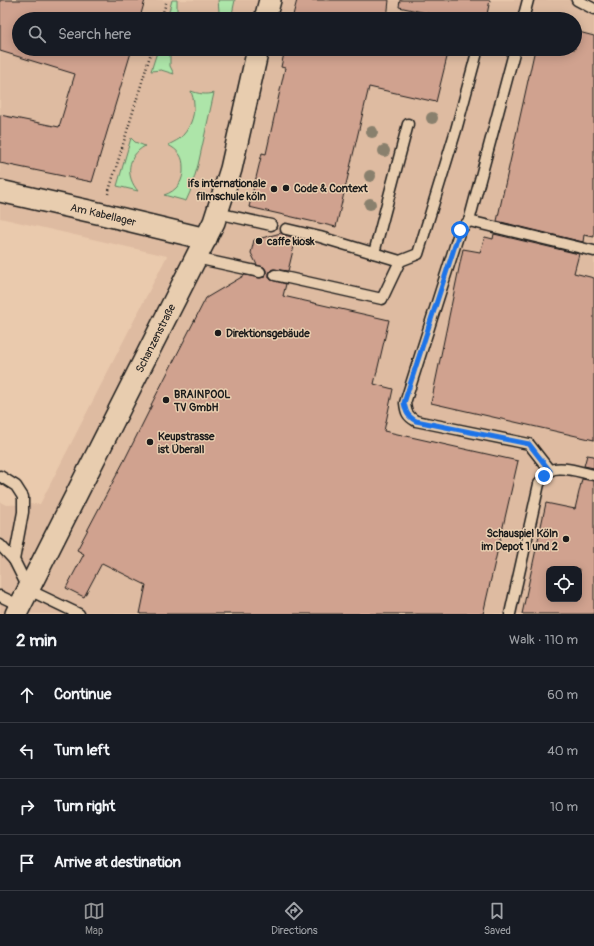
<!DOCTYPE html>
<meta charset="utf-8">
<style>
body{margin:0;font-family:Pangolin,sans-serif;background:#20242c;color:#f1f3f6}
.controls{position:absolute;right:12px;bottom:12px;display:grid;overflow:hidden;border-radius:8px;box-shadow:0 2px 10px #0003}
.controls button{width:36px;height:36px;display:grid;place-items:center;padding:0;border:0;border-bottom:1px solid #363941;background:#171b24;color:#f1f3f6;font:20px sans-serif}
.stop{position:absolute;width:12px;height:12px;margin:-9px;border:3px solid #1a73e8;border-radius:50%;background:#fff}
.stop.end{background:#1a73e8;border-color:#fff;box-shadow:0 1px 4px #0008}
.list{margin:0;padding:0;list-style:none}
h2{display:flex;justify-content:space-between;align-items:center;height:52px;margin:0;padding:0 16px;font-size:17px}
h2 small{font-size:13px;font-weight:400;color:#9ea1a6}
.list li{display:grid;grid-template-columns:26px 1fr auto;gap:12px;align-items:center;box-sizing:border-box;height:56px;padding:0 16px;border-top:1px solid #363941}
.list b{display:block;font-size:15px;white-space:nowrap}
.list em{font-size:13px;font-style:normal;color:#9ea1a6}
.icon{flex:none;width:22px;height:22px;fill:none;stroke:currentColor;stroke-width:2;stroke-linecap:round;stroke-linejoin:round}
.map{position:relative;flex:none;width:594px;height:614px;overflow:hidden}
.search{position:absolute;background:#171b24;box-shadow:0 2px 10px #0003;left:12px;right:12px;top:12px;height:44px;display:flex;align-items:center;gap:10px;box-sizing:border-box;padding:0 14px;border-radius:22px;color:#9ea1a6;font-size:15px}
.sheet{height:276px;background:#171b24}
nav{display:flex;justify-content:space-around;align-items:center;box-sizing:border-box;height:56px;border-top:1px solid #363941;background:#171b24;font-size:11px;color:#9ea1a6}
nav a{display:grid;justify-items:center;gap:2px}
nav .on{color:#919294}
.map>svg:first-child{display:block}
</style>
<div class="map">
<svg width="594" height="614" viewBox="0 0 594 614">
<rect width="100%" height="100%" fill="#eacaad"/>
<filter id="ink" filterUnits="userSpaceOnUse"><feTurbulence type="fractalNoise" baseFrequency=".025" numOctaves="2"/><feDisplacementMap in="SourceGraphic" scale="8" xChannelSelector="R" yChannelSelector="G"/><feConvolveMatrix kernelMatrix="1 2 1 2 8 2 1 2 1" color-interpolation-filters="sRGB"/></filter>
<g filter="url(#ink)">
<path fill="#debba1" fill-rule="evenodd" d="M0,0h594v614h-594v-112l6,3 34,-1 127,-248 -167,-38zM19,19h556v30h-556zM549,569h30v30h-30z"/>
<g fill="#ade5a9" stroke="#648062">
<path d="M172,0h5v12l3,7h-13z"/>
<path d="M218,0h17l-4,19h-16l4,-8z"/>
<path d="M158,49h12v17l4,8 -13,-4 -10,1z"/>
<path d="M191,91c8,3 15,4 23,2l-16,72 -8,27 -4,9 -22,-6c13,-4 20,-14 19,-28 0,-5 -1,-9 -3,-12 -3,-5 -8,-8 -12,-10 4,-2 8,-4 11,-6 10,-8 16,-23 15,-35 0,-4 -2,-9 -3,-13z"/>
<path d="M131,138l4,4 10,4c-18,10 -20,30 -7,45l-21,-5z"/>
</g>
<g fill="#d0a28f" stroke="#1c1c1c" fill-rule="evenodd">
<path d="M0,0h145l-4,14h1l-1,5h-122v30h113l-40,133 -92,-19v-48l59,12 16,-53 -75,-23z"/>
<path d="M297,0h92l-2,19h-95z"/>
<path d="M400,0h90l-4,19h-46v-3l-41,-9z"/>
<path d="M575,31l19,5v201l-10,-2 -1,7 -86,-21 38,-172h40z"/>
<path d="M285,49h164l-13,53 -67,-15 -33,140 -87,-20 13,-54 4,1 19,-86 -4,-1z"/>
<path d="M281,233l4,2 11,3 -8,33 -15,-2 -2,1 -2,3v4l2,3 15,4 -3,12 106,24 -15,64 19,5 -9,42 134,30 -35,153h-343l6,-29 -44,-22 -18,34 -18,-9 18,-34 -7,-4 48,-91 27,-54h-1l55,-107 39,-23 14,3 6,-1 1,-3v-4l-2,-3 -7,-2 -6,-12 3,-13z"/>
<path d="M494,234l85,20 -5,19 20,5v162l-163,-37 32,-154 17,3 5,-15 8,2z"/>
<path d="M587,455l7,1v12l-10,-2z"/>
<path d="M582,479l12,2v133h-72l24,-111 29,6zM549,569h30v30h-30z"/>
</g>
<g fill="none" stroke-linecap="round" stroke-linejoin="round">
<g stroke="#1c1c1c" stroke-width="13">
<g id="service">
<path d="M577,0l17,9"/>
<path d="M523,19l5,-19"/>
<path d="M515,49l-46,172 125,30"/>
<path d="M217,213l54,12"/>
<path d="M469,221l-9,9 -55,173c1,9 2,13 11,18l113,23 21,27"/>
<path d="M286,229l34,8 80,24 18,-7 38,-124 20,-74"/>
<path d="M374,253l34,-129"/>
<path d="M196,258l64,14"/>
<path d="M275,275l107,24 18,-38"/>
<path d="M0,476l16,10 7,11v15l-9,48 15,30 50,24"/>
<path d="M0,545l14,15"/>
<path d="M0,596l21,10"/>
<path d="M510,614l29,-130c3,-5 6,-10 10,-13 11,-7 33,2 45,4"/>
</g>
</g>
<g stroke="#1c1c1c" stroke-width="24">
<g id="minor">
<path d="M265,19l5,-19"/>
<path id="s1" d="M0,191l102,23 104,25"/>
<path id="s2" d="M16,614l198,-392 17,-53 27,-120"/>
</g>
</g>
<g stroke="#1c1c1c" stroke-width="2.5" stroke-dasharray="1 3" stroke-linecap="butt">
<path d="M161,19l6,-19"/>
<path d="M108,194l44,-145"/>
</g>
<use href="#service" stroke="#e8cdaf" stroke-width="10"/>
<use href="#minor" stroke="#e8cdaf" stroke-width="21"/>
</g>
<g fill="#89806d">
<circle cx="432" cy="118" r="6"/>
<circle cx="372" cy="132" r="6"/>
<circle cx="384" cy="151" r="6"/>
<circle cx="370" cy="176" r="6"/>
<circle cx="370" cy="204" r="6"/>
</g>
</g>
<g fill="none" stroke-linecap="round" stroke-linejoin="round" filter="url(#ink)">
<path stroke="#1a73e8" stroke-width="5" d="M460,230l-56,173c2,9 3,13 12,18l113,23 21,27 -6,5"/>
</g>
<g fill="#1c1c1c" stroke="#e8cdaf" stroke-width="1.5">
<circle cx="286" cy="188" r="4"/>
<circle cx="274" cy="189" r="4"/>
<circle cx="259" cy="241" r="4"/>
<circle cx="218" cy="333" r="4"/>
<circle cx="166" cy="400" r="4"/>
<circle cx="150" cy="442" r="4"/>
<circle cx="566" cy="539" r="4"/>
</g>
<g text-anchor="middle" dominant-baseline="central" stroke-width="3" stroke-linejoin="round" paint-order="stroke">
<g font-size="11" font-weight="bold" fill="#1c1c1c" stroke="#e8cdaf" text-anchor="start">
<text x="266" y="183" text-anchor="end">ifs internationale<tspan x="266" dy="13">filmschule köln</tspan></text>
<text x="294" y="188">Code &amp; Context</text>
<text x="267" y="241">caffe kiosk</text>
<text x="226" y="333">Direktionsgebäude</text>
<text x="174" y="394">BRAINPOOL<tspan x="174" dy="13">TV GmbH</tspan></text>
<text x="158" y="436">Keupstrasse<tspan x="158" dy="13">ist Überall</tspan></text>
<text x="558" y="533" text-anchor="end">Schauspiel Köln<tspan x="558" dy="13">im Depot 1 und 2</tspan></text>
</g>
<g font-size="11" fill="#1c1c1c" stroke="#e8cdaf">
<text stroke="none"><textPath href="#s1" startOffset="106">Am Kabellager</textPath></text>
<text stroke="none"><textPath href="#s2" startOffset="309">Schanzenstraße</textPath></text>
</g>
</g>
</svg>
<div class="controls">
<button><svg class="icon" aria-label="locate" viewBox="0 0 24 24"><circle cx="12" cy="12" r="6"/><path d="M12 2v4M12 18v4M2 12h4M18 12h4"/></svg></button>
</div>
<div class="stop" style="left:460px;top:230px"></div>
<div class="stop end" style="left:544px;top:476px"></div>
<div class="search"><svg class="icon" aria-label="search" viewBox="0 0 24 24"><circle cx="10" cy="10" r="6"/><path d="M15 15l6 6"/></svg>Search here</div>
</div>
<section class="sheet">
<h2>2 min<small>Walk · 110 m</small></h2>
<ul class="list">
<li><svg class="icon" aria-label="ahead" viewBox="0 0 24 24"><path d="M12 20V5M6 11l6-6 6 6"/></svg><div><b>Continue</b></div><em>60 m</em></li>
<li><svg class="icon" aria-label="left" viewBox="0 0 24 24"><path d="M17 20v-9H6M10 6l-5 5 5 5"/></svg><div><b>Turn left</b></div><em>40 m</em></li>
<li><svg class="icon" aria-label="right" viewBox="0 0 24 24"><path d="M7 20v-9h11M14 6l5 5-5 5"/></svg><div><b>Turn right</b></div><em>10 m</em></li>
<li><svg class="icon" aria-label="arrive" viewBox="0 0 24 24"><path d="M6 21V4h12l-3 4 3 4H6"/></svg><div><b>Arrive at destination</b></div></li>
</ul>
</section>
<nav>
<a class="on"><svg class="icon" aria-label="map" viewBox="0 0 24 24"><path d="M3 6l6-2 6 2 6-2v14l-6 2-6-2-6 2zM9 4v14M15 6v14"/></svg>Map</a>
<a><svg class="icon" aria-label="directions" viewBox="0 0 24 24"><path d="M12 3l9 9-9 9-9-9zM9 14v-3h6M13 9l2 2-2 2"/></svg>Directions</a>
<a><svg class="icon" aria-label="saved" viewBox="0 0 24 24"><path d="M7 4h10v16l-5-4-5 4z"/></svg>Saved</a>
</nav>
